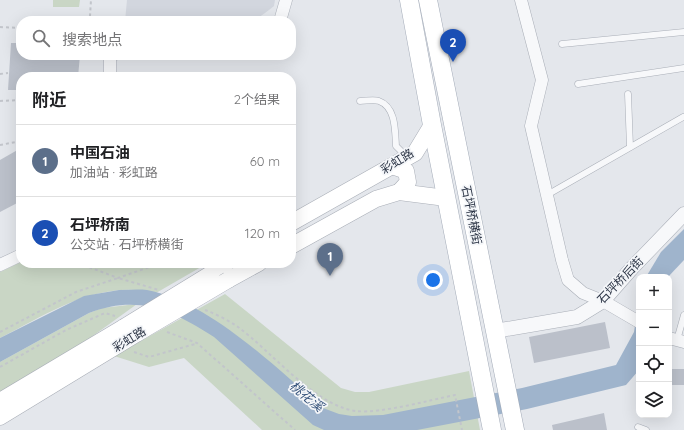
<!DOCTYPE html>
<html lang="zh">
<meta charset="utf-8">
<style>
body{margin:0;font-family:Quicksand,"Noto Sans SC",sans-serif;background:#f2f2f2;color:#202124}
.controls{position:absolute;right:12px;bottom:12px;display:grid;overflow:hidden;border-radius:8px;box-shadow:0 4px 16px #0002}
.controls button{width:36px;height:36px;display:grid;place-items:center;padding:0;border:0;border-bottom:1px solid #e0e0e0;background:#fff;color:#202124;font:20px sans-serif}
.you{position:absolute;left:433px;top:280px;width:14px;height:14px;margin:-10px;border:3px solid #fff;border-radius:50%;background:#1a73e8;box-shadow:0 0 0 6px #1a73e833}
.badge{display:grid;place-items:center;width:26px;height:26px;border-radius:50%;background:#db2777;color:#fff;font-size:13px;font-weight:700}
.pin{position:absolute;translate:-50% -33px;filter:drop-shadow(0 1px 2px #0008)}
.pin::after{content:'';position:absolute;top:21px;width:14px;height:12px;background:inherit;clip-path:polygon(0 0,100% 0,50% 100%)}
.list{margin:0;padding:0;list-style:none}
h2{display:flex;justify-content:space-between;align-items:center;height:52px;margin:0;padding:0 16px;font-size:17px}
h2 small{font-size:13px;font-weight:400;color:#757577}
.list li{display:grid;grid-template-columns:26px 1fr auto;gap:12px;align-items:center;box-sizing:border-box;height:72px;padding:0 16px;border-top:1px solid #e0e0e0}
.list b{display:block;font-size:15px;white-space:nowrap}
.list p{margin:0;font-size:13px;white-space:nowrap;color:#757577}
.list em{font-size:13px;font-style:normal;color:#757577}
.icon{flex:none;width:22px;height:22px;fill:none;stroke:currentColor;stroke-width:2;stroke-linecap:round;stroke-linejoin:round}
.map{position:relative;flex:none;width:684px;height:430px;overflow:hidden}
.search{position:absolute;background:#fff;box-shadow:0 4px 16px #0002;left:16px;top:16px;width:280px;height:44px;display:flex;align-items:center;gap:10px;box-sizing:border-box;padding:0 14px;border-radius:16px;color:#757577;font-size:15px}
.panel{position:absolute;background:#fff;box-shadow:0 4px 16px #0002;left:16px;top:72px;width:280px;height:196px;border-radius:16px}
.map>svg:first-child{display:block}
</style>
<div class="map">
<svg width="684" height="430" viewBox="0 0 684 430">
<rect width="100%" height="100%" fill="#e4e7ec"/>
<path fill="#d2d6de" d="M127,0h148l-1,6 -5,4 -15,11h-129z"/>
<g fill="#c9d6c5">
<path d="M53,0h27l-1,7h-26z"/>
<path d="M21,262l168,1 12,4 -45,26c-57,-14 -107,20 -156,45v-66z"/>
<path d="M225,294l116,94 14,4h14l100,-21 11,59h-218l-78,-72 -35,9 -35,-11z"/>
<path d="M137,304l-47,34 -90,54v-30l89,-49 13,-5z"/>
</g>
<g fill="#9fb4cc">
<path d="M684,229v31l-16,17h-22l15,-25z"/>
<path d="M119,290c9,0 19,-1 28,0 63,12 128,77 176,118l16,6 13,2 31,-1 139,-27 94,-23 18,-33 5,-33v71l-13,15 -99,24 -110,21h-93l-11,-5 -99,-88c-42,-27 -76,-43 -125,-24l-89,49v-24l84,-42z"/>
</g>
<g fill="#bbc0ca">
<path d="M11,43h10v12h59l-2,22h-57v13h-13z"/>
<path d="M21,148v53l-21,11v-52z"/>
<path d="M605,322l5,26 -76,15 -5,-26z"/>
<rect x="669" y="369" width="15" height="16"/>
<path d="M604,413l3,17h-54l-1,-5z"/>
</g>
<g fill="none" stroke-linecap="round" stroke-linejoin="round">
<g stroke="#a9aeb7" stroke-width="7">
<g id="service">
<path d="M562,44l122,-12"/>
<path d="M578,84l106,-16"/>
<path d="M628,94l2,53"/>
<path d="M360,101c6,0 14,-2 19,0 17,6 16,30 17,45l10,10"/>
<path d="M547,195l136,-78"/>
<path d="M677,340l7,-25"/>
<path d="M638,427l8,3"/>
</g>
</g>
<g stroke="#a9aeb7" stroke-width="13">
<g id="minor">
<path d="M521,0l21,80 -11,46 31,134 6,20 15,13 20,8 36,21"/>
<path d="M280,21l6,-21"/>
<path d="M110,77v-18l3,-4"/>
<path d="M0,265l21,-10"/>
<path d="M669,338l15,4"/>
</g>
</g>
<g stroke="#a9aeb7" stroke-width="15">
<path id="tertiary" d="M495,331l82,-14 26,-16 29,-33 52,-54"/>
</g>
<g stroke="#a9aeb7" stroke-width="17">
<g id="secondary">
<path d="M392,166l14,5 2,11 -9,10"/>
<path d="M291,223l124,-70 17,-28"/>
<path d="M291,246l85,-47 23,-7 47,6"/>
<path d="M212,273l15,-10"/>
<path d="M228,280l31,-17"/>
<path d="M0,401l124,-74"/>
<path d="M0,417l138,-84"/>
</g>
</g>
<g stroke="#a3abb8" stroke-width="19">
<g id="primary">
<path d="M409,0l23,125 60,305"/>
<path d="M428,0l87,430"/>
</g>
</g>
<g stroke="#c2c5cb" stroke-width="2" stroke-dasharray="3 3" stroke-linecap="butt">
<path d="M86,21l4,-5 1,-16"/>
<path d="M0,27l21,1"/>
<path d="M0,74l8,-1"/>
<path d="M0,101l21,-1"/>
<path d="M0,145l21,-4"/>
<path d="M78,263l40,15 43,-15"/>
<path d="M205,310c11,4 23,10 33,17 33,24 77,79 118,84 24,3 74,-11 99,-16l7,35"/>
<path d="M0,332l76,-40 42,-14 41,12"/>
<path d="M167,332l30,11 98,87"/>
<path d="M134,352l15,5 46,-13"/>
<path d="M0,367l66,-37 39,-17 10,3"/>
</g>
<use href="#service" stroke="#f7f8fa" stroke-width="6"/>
<use href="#minor" stroke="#f7f8fa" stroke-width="12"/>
<use href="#tertiary" stroke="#f7f8fa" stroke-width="14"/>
<use href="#secondary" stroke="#fff" stroke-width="16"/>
<use href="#primary" stroke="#fff" stroke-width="18"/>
<g stroke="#a9aeb7" stroke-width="17" stroke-linecap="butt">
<g id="secondary-bridge">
<path d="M124,327l88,-54"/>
<path d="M138,333l90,-53"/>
</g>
</g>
<use href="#secondary-bridge" stroke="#fff" stroke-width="16"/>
</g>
<g text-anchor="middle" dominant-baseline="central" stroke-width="3.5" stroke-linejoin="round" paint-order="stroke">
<g font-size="12" fill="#2b3445" stroke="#f4f6f9">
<text transform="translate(397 161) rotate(-32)">彩虹路</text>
<text transform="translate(472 215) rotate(79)">石坪桥横街</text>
<text transform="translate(620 280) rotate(-46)">石坪桥后街</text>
<text transform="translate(129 339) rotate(-31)">彩虹路</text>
</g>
<g font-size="13" font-style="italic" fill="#34527a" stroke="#f4f6f9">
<text transform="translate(307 396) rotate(39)">桃花溪</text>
</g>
</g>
</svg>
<div class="controls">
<button>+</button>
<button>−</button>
<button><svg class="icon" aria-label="locate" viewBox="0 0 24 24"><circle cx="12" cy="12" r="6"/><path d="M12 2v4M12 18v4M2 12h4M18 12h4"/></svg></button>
<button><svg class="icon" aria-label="layers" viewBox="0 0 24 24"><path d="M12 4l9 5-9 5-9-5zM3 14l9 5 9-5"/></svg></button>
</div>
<div class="you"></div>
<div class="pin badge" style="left:330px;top:276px;background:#5c6f8a">1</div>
<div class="pin badge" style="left:453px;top:62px;background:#1a4fb4">2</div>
<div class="search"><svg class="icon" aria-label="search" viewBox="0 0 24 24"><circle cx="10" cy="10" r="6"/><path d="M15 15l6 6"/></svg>搜索地点</div>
<section class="panel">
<h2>附近<small>2个结果</small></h2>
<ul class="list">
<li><span class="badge" style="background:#5c6f8a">1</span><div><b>中国石油</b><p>加油站 · 彩虹路</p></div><em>60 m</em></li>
<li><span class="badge" style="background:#1a4fb4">2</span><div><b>石坪桥南</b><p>公交站 · 石坪桥横街</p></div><em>120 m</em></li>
</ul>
</section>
</div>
